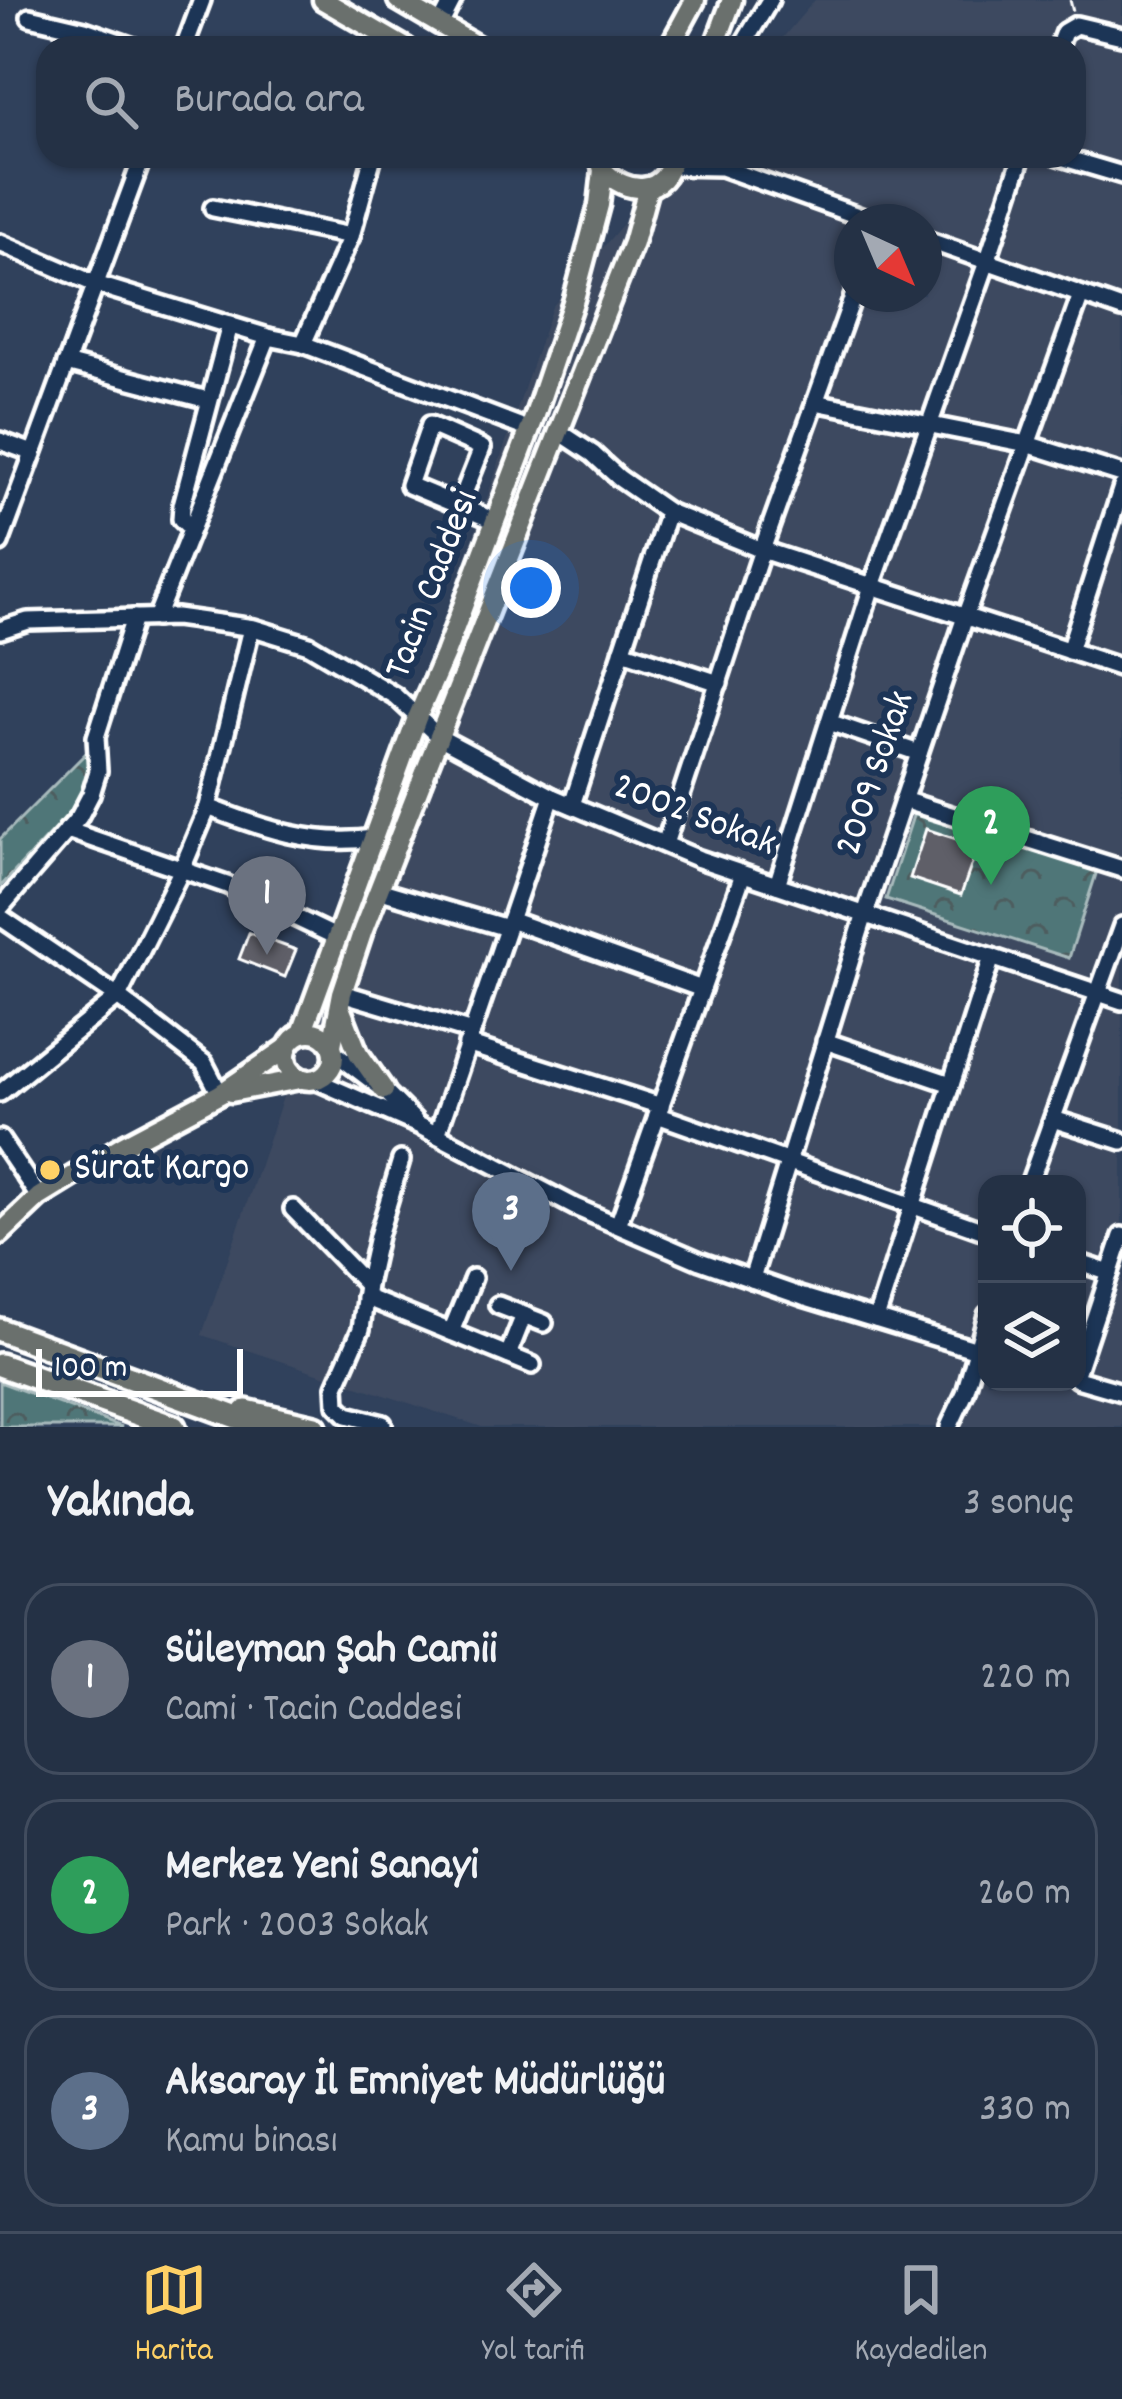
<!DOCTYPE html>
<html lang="tr">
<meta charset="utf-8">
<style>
body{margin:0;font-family:Dekko,sans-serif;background:#303d50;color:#f1f3f6}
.controls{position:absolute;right:36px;bottom:36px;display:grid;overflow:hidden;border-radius:24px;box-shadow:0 3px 9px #0004}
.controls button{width:108px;height:108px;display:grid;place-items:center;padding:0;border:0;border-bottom:3px solid #414c5e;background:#243145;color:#f1f3f6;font:60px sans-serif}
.compass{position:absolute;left:834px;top:204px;width:108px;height:108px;border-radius:50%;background:#243145;box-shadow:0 3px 9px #0004;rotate:136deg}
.scale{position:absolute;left:36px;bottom:30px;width:207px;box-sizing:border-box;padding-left:12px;border:6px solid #fff;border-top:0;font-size:33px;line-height:42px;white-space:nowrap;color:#fff;-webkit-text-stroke:9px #1d3557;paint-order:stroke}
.you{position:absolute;left:531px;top:588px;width:42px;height:42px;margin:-30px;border:9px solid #fff;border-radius:50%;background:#1a73e8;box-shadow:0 0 0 18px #1a73e833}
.badge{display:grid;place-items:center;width:78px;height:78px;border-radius:50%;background:#ffd166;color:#fff;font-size:39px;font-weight:700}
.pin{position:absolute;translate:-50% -99px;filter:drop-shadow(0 3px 6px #0008)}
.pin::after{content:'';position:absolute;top:63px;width:42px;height:36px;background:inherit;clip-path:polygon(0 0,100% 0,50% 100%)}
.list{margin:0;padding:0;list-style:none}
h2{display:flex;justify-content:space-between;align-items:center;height:156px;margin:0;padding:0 48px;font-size:51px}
h2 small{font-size:39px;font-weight:400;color:#a3a9b3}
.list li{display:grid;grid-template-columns:78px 1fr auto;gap:36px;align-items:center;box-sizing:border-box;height:192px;margin:0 24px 24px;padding:0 24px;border:3px solid #414c5e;border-radius:36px}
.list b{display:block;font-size:45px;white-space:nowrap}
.list p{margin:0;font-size:39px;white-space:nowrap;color:#a3a9b3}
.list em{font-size:39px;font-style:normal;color:#a3a9b3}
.icon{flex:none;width:66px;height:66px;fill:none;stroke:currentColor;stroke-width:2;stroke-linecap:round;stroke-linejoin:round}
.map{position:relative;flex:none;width:1122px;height:1427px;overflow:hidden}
.search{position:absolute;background:#243145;box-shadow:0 3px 9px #0004;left:36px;right:36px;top:36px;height:132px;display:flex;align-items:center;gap:30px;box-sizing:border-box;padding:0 42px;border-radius:36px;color:#a3a9b3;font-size:45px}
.sheet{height:804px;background:#243145}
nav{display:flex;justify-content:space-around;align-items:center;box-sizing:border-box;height:168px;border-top:3px solid #414c5e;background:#243145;font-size:33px;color:#a3a9b3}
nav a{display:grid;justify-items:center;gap:6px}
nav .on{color:#ffd166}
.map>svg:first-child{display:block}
</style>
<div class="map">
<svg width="1122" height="1427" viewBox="0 0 1122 1427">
<defs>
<pattern id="park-crowns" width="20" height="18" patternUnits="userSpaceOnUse" patternTransform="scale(3)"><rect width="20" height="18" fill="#507678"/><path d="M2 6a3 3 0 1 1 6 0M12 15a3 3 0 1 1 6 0" fill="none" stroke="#4e5d5e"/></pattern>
</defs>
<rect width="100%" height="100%" fill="#30415c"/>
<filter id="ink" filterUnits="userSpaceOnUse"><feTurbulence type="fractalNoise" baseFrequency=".00833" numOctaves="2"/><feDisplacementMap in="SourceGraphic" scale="24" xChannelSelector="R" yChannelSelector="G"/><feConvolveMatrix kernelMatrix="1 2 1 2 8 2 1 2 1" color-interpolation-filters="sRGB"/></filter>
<g filter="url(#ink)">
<path fill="#3e4a60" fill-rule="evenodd" d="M815,0h307v1427h-640l-280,-92 350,-1028 129,-151h393v-108h-300zM852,222h72v72h-72zM987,1184h90v198h-90z"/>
<g fill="url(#park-crowns)" stroke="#a8babc" stroke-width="3">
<path d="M85,754l7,9 -14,41 -78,83v-48z"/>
<path d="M914,813l183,58 -28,87 -183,-59z"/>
<path d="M0,1382l122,45h-122z"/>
</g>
<g fill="#5e5e68" stroke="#fff" stroke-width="3">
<path d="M926,829l52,17 -17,49 -51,-17z"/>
<path d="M249,933l47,17 -11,27 -46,-18z"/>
</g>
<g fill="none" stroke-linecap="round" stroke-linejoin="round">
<g stroke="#fff" stroke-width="24">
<g id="minor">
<path d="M30,17l55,13 52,18"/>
<path d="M440,25l13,-25"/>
<path d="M184,48l18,-48"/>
<path d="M741,48l29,-48"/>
<path d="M1058,48l6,-16 12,-7 46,11"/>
<path d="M1058,156l64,19"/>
<path d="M672,166l49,1 154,55"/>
<path d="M213,208l138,28"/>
<path d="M924,239l198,70"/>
<path d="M0,243l95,41 173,53 35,7 227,86"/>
<path d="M303,344l48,-108 22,-80"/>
<path d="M66,363l142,37"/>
<path d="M815,402l212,42 95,30"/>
<path d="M558,431l35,23 26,24 49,34 94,38 360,118"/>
<path d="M0,441l33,12"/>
<path d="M459,506l23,-58 -52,-23 -21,60 86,36"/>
<path d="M191,529l-10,-10 1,-14 48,-180"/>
<path d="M0,543l143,-387"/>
<path d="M156,618l112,-281"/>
<path d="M251,628l-43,179c53,21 107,40 166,31"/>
<path d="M0,630l28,-9 148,-4 78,11 55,17 86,51 44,41 113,60 147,62 423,142"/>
<path d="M622,651l97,32"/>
<path d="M1069,651l53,-164"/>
<path d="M829,722l90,31"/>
<path d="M903,800l219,69"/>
<path d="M572,805l96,-293"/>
<path d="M67,830l160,55 109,52"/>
<path d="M665,844l97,-294 92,-256"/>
<path d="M777,885l95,-299 115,-324 35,-106"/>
<path d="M378,890l129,38"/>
<path d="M0,908l79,-91 12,-23 7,-23 -2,-34 38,-119"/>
<path d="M0,917l118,80 86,66 16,31"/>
<path d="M510,920l192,69"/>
<path d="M342,993l130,39"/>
<path d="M825,1041l126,43"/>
<path d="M467,1044l194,62"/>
<path d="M334,1052l50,38 30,30"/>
<path d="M315,1080l105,46 155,81 125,54 103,36 184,56"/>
<path d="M0,1093l118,-96 64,-128 26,-62"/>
<path d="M657,1115l330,117"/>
<path d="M1053,1119l69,22"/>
<path d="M437,1135l115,-338"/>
<path d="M0,1139l39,58"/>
<path d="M1029,1184l93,-258"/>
<path d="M293,1209l74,76"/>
<path d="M618,1225l125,-351"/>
<path d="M1077,1262l33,11"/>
<path d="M752,1279l113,-365 100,-297 116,-322"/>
<path d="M365,1297l167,68"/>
<path d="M498,1305l46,18"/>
<path d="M876,1319l116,-362"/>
<path d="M451,1332l22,-54"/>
<path d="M508,1355l16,-40"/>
<path d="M1077,1371l45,-135"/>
<path d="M1077,1379l45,13"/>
<path d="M383,1424l-36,-9 -10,-10 -1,-19 25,-57 6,-44 11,-49 23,-76"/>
<path d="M949,1427l16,-34 22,-78"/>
</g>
</g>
<g stroke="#fff" stroke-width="27">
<g id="major">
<path d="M323,0l83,48"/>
<path d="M398,0l82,48"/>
<path d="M669,48l26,-48"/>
<path d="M714,48l18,-48"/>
<path d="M603,170c24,26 63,26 70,-14"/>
<path d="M341,1010l17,43 26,37"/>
<circle cx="310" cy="1056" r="24"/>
<path d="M302,1033l115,-315 28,-64 89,-236 40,-119 25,-94 4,-35 -4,-14"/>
<path d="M332,1045l10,-52 21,-63 270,-687 15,-55"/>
<path d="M231,1092l69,-13"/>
<path d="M0,1234l39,-37 83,-51 98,-52 67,-46"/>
</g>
</g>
<g stroke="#fff" stroke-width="30">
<g id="highway">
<path d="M0,1330l263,97"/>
<path d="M0,1365l174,62"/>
<path d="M246,1411l69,16"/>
</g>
</g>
<path stroke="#fff" stroke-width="3" stroke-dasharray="12 9" stroke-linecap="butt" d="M1070,0l3,12"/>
<use href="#minor" stroke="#1d3557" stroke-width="15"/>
<use href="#major" stroke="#6b706d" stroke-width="18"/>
<use href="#highway" stroke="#6b706d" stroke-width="21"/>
</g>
</g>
<circle fill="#ffd166" stroke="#1d3557" stroke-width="4.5" cx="50" cy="1170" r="12"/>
<g text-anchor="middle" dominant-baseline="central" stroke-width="12" stroke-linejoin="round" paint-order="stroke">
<g font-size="39" fill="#fff" stroke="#1d3557">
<text transform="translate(434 585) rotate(-69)">Tacin Caddesi</text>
<text transform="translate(877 774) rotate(-71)">2009 Sokak</text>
<text transform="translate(694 817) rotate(21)">2002 Sokak</text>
</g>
<g font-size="39" fill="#fff" stroke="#1d3557" text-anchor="start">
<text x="74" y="1170">Sürat Kargo</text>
</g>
</g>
</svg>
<div class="controls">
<button><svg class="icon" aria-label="locate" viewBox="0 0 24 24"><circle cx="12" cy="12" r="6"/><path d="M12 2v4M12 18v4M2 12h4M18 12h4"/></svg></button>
<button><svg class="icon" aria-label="layers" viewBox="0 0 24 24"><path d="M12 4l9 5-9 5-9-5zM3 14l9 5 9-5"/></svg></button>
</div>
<svg class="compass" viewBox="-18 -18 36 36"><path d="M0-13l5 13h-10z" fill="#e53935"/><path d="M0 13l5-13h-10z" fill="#a3a9b3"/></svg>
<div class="scale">100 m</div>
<div class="you"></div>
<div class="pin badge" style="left:267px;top:955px;background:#6b7280">1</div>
<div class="pin badge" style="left:991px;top:885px;background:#2e9e5b">2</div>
<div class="pin badge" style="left:511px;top:1271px;background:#5c6f8a">3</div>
<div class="search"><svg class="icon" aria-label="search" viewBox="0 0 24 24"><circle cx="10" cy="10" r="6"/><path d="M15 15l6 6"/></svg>Burada ara</div>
</div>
<section class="sheet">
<h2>Yakında<small>3 sonuç</small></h2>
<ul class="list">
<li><span class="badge" style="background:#6b7280">1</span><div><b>Süleyman Şah Camii</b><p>Cami · Tacin Caddesi</p></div><em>220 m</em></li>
<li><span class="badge" style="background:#2e9e5b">2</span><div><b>Merkez Yeni Sanayi</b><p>Park · 2003 Sokak</p></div><em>260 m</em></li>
<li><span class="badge" style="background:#5c6f8a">3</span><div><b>Aksaray İl Emniyet Müdürlüğü</b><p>Kamu binası</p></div><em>330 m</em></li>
</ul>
</section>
<nav>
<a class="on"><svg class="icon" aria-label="map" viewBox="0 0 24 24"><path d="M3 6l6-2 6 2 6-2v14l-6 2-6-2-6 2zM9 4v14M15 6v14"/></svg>Harita</a>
<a><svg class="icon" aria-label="directions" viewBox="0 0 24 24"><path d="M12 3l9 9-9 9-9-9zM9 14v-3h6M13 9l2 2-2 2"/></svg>Yol tarifi</a>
<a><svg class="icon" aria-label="saved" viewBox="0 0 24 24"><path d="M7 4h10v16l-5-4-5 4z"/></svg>Kaydedilen</a>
</nav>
